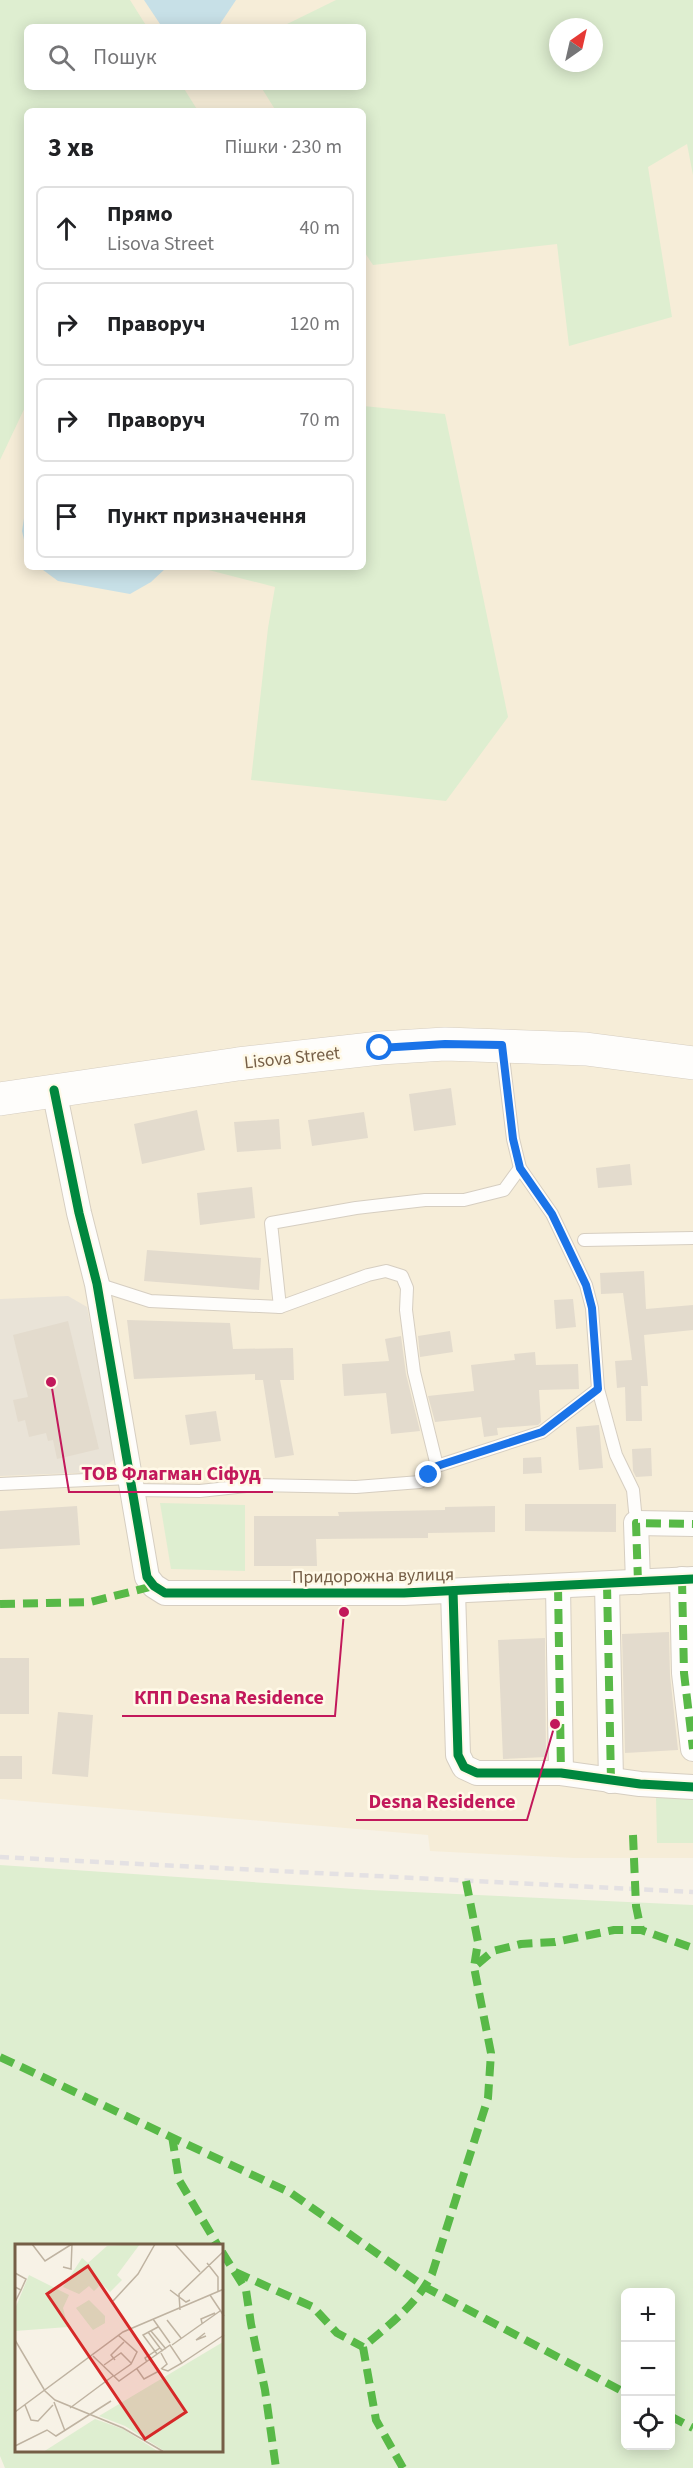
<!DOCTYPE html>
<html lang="uk">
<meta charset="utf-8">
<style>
body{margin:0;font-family:"Source Sans 3",sans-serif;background:#f2f2f2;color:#202124}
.controls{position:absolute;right:18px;bottom:18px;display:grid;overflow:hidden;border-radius:9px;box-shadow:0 3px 15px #0003}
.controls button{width:54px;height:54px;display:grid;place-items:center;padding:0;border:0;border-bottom:2px solid #e0e0e0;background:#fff;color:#202124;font:30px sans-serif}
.compass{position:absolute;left:549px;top:18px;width:54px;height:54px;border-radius:50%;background:#fff;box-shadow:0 3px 15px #0003;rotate:34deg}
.stop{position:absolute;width:18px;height:18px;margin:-14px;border:4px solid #1a73e8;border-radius:50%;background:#fff}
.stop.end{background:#1a73e8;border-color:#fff;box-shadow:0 2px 6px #0008}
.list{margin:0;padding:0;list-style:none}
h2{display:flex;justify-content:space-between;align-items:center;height:78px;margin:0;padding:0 24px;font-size:26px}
h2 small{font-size:20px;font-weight:400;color:#757577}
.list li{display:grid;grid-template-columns:39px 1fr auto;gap:18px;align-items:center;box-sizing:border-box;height:84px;margin:0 12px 12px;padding:0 12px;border:2px solid #e0e0e0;border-radius:9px}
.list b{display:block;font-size:22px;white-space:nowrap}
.list p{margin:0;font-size:20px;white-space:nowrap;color:#757577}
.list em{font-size:20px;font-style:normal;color:#757577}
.icon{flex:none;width:33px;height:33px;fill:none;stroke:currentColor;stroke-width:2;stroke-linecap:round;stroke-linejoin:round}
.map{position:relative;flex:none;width:693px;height:2468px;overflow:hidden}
.search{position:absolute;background:#fff;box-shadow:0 3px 15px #0003;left:24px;top:24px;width:342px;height:66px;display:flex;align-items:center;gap:15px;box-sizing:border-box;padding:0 21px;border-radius:9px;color:#757577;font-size:22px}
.panel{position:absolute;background:#fff;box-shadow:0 3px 15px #0003;left:24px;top:108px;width:342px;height:462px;border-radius:9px}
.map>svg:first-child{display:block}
</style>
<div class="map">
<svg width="693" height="2468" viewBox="0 0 693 2468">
<rect width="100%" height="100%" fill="#f7f2e6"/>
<path fill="#f6edd8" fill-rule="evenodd" d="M0,0h693v1858h-119l-144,-7 -2,-16 -428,-36zM27,27h336v60h-336zM558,27h36v36h-36zM27,111h336v456h-336z"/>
<path fill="#e9e3d7" d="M68,1296l19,11 29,151 -18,14 -98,4v-177z"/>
<g fill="#deeed0" fill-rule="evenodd">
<path d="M0,0h130l17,27h-120v60h156l15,24h-171v292l-27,57z"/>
<path d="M336,0h357v175l-6,-31 -39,23 24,150 -103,29 -12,-102 -184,21 -10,-15v-139h-87l-15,-24h102v-60h-82zM558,27h36v36h-36z"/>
<path d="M363,406l82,8 63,303 -62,84 -195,-21 17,-152 7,-41 -78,-20h166z"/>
<path d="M160,1503l85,2v66l-74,-2z"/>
<path d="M656,1797h37v46h-36z"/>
<path d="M0,1865l370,25 323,15v563h-688l-5,-12zM16,2246h206v206h-206zM670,2292v154h-44v-154z"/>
</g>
<g fill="#c7e0e7">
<path d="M144,0h92l-18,27h-56z"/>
<path d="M27,499v54l-5,-22z"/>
<path d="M39,567h128l-16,15 -21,12 -72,-13z"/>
</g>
<g fill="#e3dbcd">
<path d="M451,1088l5,37 -42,6 -5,-37z"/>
<path d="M197,1110l8,40 -63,14 -8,-40z"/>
<path d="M364,1112l4,26 -56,8 -4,-26z"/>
<path d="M279,1119l2,30 -44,3 -3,-30z"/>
<path d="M630,1164l2,21 -34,3 -2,-20z"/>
<path d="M252,1187l3,31 -55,7 -3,-32z"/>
<path d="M147,1250l114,8 -2,32 -115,-9z"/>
<path d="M644,1271l2,38 47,-4v25l-49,5 4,51h-7l1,35h-16l-1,-34 -8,1 -2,-27 17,-1 -9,-67 -22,1 -1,-21z"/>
<path d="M573,1299l3,28 -20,2 -2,-29z"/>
<path d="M127,1320l103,3 3,26 60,-1 1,32h-14l14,75 -19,3 -12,-78h-8v-6l-121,5z"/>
<path d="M68,1321l31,128 -42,10 -4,-19 -5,1 -2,-8 -17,4 -4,-17 -7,2 -5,-22 15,-3 -15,-62z"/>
<path d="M450,1331l3,21 -33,5 -2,-21z"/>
<path d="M401,1336l5,38 14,57 -29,3 -5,-41 -42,3 -2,-32 47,-3 -4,-22z"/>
<path d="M535,1352l1,13 42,-1 1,25 -40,1 2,32 -3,3 -41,3 1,7 -14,2 -3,-20 -46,5 -7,-26 46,-5 -3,-26 44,-5 -1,-6z"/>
<path d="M216,1411l5,30 -31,4 -5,-30z"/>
<path d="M599,1425l4,43 -24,2 -3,-43z"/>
<path d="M651,1448l1,28 -16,1 -3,-6 -1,-22z"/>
<path d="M541,1457l1,16 -19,1v-16z"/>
<path d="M525,1504h91v28l-91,-1z"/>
<path d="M77,1506l3,39 -80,4v-38z"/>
<path d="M495,1506v26l-67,1v5l-112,1 1,27h-63v-50h85l-1,-4 107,-2v-3z"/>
<path d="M669,1632l1,43 8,75 -53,3 -3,-119z"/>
<path d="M545,1638l1,119 -43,2 -5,-119z"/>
<rect x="0" y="1658" width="29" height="56"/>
<path d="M58,1712l35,3 -5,62 -36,-3z"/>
<rect x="0" y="1756" width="22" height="23"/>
</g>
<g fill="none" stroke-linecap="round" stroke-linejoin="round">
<g stroke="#d6cec1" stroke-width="14">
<g id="lane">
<path d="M584,1240l109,-2"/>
<path d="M97,1284l53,17 130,6 88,-32 18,-4 16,5 5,12 -1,22 8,62 23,94"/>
<path d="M280,1307l-9,-84 85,-15 69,-8h39l40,-10 16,-22"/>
<path d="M598,1389l18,66 17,35 2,21"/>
<path d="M0,1484l130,-6"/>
<path d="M133,1490l67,1 56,-6 100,2 64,-5 17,-16 105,-34 56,-43 -6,-81 -6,-23 -34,-71 -32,-46 -7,-29 -11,-90"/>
</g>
</g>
<g stroke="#d6cec1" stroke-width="26">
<g id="street">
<path d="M54,1090l25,123 18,71 50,293 7,9 11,7h239l289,-14"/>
<path d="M682,1579l2,94 9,76"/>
<path d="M638,1582l-2,-59 57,1"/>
<path d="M607,1584l4,197"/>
<path d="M558,1586l3,187"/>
<path d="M453,1591l5,164 6,12 13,6h84l79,11 53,3"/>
</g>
</g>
<g stroke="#d5cdc0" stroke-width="34">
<path id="secondary" d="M0,1099l238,-35 142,-16 65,-4 141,5 107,14"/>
</g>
<use href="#lane" stroke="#fefdfb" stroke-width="12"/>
<use href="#street" stroke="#fefdfb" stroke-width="24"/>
<use href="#secondary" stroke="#fefdfb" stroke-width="33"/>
<path stroke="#e4e1e3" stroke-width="4.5" stroke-dasharray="9 6" stroke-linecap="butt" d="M0,1857l693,35"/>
<g stroke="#58b947" stroke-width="8" stroke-dasharray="15 8" stroke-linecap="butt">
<path d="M682,1579l2,94 9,76"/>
<path d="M638,1582l-2,-59 57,1"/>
<path d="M607,1584l4,197"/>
<path d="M558,1586l3,187"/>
<path d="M0,1604l90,-2 64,-16"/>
<path d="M633,1835l3,71 5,24"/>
<path d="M466,1881l12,61 -4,25"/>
<path d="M0,2057l291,136 134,94 201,106"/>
<path d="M172,2136l7,44 39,66"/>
<path d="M222,2252l24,38 5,34 14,66 11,78"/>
<path d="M235,2272l78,35 24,26 26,14"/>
<path d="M670,2416l23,12"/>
<path d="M403,2468l-27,-48 -13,-73c25,-21 54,-43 69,-73l56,-176 3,-45 -17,-86 19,-16 28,-7 34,-2 59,-12h27l52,18"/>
</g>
<g stroke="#fff9e7" stroke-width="13">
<g id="cycleway">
<path d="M54,1090l25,123 18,71 50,293 7,9 11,7h239l289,-14"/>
<path d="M453,1591l5,164 6,12 13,6h84l79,11 53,3"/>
</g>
</g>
<use href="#cycleway" stroke="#00873e" stroke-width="9"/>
</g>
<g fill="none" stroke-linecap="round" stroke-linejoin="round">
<path stroke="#1a73e8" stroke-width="8" d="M380,1048l65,-4 57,1 11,94 7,29 32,46 34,71 6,23 6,81 -56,43 -105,34 -8,9"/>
</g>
<g text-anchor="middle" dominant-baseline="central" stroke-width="5" stroke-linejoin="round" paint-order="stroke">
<g font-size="18" fill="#755e46" stroke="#fff9e7">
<text transform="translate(292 1058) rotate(-6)">Lisova Street</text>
<text transform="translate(373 1576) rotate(-1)">Придорожна вулиця</text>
</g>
</g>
<g transform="translate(15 2244)">
<rect width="208" height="208" fill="#f7f2e6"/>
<path d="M125,0l-23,31 5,5 -12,12 -17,-17 6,11 -5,5 -5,-5 -10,8 -16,-7 19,-29 6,5 19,-17zM14,31l40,20 -6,13 5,19 -53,4v-22zM74,56l16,16v7l-12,7 -17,-22zM208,98v110h-57l-41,-26 -26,-10zM80,175l28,10 36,23h-116z" fill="#deeed0"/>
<path fill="none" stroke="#bfb3a1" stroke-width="1.5" d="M17,0l13,17 27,-17M160,0l25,28M192,19l11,14v14M48,23l8,2 1,-25M0,29l11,6 -5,11M0,43l6,3 -6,12M155,46l16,12 4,-2M195,51l14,21M98,57l25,-27 17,-30M165,66l-1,-16 45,-43M138,75l17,24M152,76l14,18M187,79l-1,-4 14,-6M136,87l15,18M133,88l12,16M190,89l-9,7 10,-4M0,96l30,51 10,9 68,28 41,24M157,101l48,-34M146,109l6,11 -6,5M142,110l-14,-19 15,-8M78,112l26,25 51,-36 12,18 -14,8 -6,-2M100,116l-4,-5 13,-13M132,118l-2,-4 15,-10 3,3M167,119l42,-28M89,121l17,-12 10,10M122,125l7,10 15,-8 -9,-11M99,132l17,-12 6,-12 -19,-17M39,158l11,29M10,161l6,15 7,1 15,-16M55,164l43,-32M0,168l108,-80 101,-43M0,202l32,-16 9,6 55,-35"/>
<path fill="#d62828" fill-opacity="0.15" stroke="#d62828" stroke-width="3" d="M73,22l98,146 -41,27 -98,-145z"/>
<rect width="208" height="208" fill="none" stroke="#755e46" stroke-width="3"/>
</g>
<path fill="none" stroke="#c2185b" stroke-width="2" d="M51 1382L69 1492H273M344 1612L335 1716H122M555 1724L527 1820H356"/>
<g fill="#c2185b" stroke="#fff9e7" stroke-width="2">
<circle cx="51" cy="1382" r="6"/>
<circle cx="344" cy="1612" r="6"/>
<circle cx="555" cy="1724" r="6"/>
</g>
<g font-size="20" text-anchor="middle" font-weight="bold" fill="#c2185b" stroke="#fff9e7" stroke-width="5" stroke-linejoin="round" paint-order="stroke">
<text x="171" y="1480">ТОВ Флагман Сіфуд</text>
<text x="229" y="1704">КПП Desna Residence</text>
<text x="442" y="1808">Desna Residence</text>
</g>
</svg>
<div class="controls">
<button>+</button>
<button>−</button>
<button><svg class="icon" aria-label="locate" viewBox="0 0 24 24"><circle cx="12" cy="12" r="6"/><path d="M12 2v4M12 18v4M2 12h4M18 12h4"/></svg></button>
</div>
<svg class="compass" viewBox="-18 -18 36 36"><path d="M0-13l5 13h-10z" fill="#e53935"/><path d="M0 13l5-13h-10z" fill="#757577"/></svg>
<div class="stop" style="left:380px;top:1048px"></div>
<div class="stop end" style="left:429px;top:1475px"></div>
<div class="search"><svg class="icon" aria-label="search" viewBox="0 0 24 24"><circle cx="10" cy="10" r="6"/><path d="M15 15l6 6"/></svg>Пошук</div>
<section class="panel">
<h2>3 хв<small>Пішки · 230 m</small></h2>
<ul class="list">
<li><svg class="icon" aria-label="ahead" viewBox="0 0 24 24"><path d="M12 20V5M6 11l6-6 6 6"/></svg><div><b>Прямо</b><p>Lisova Street</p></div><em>40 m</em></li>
<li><svg class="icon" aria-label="right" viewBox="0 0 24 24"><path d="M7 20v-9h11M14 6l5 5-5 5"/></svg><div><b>Праворуч</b></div><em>120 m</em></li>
<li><svg class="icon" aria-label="right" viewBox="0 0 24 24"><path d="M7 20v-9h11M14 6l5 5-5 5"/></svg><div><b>Праворуч</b></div><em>70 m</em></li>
<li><svg class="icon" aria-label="arrive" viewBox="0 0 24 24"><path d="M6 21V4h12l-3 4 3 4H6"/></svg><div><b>Пункт призначення</b></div></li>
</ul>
</section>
</div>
